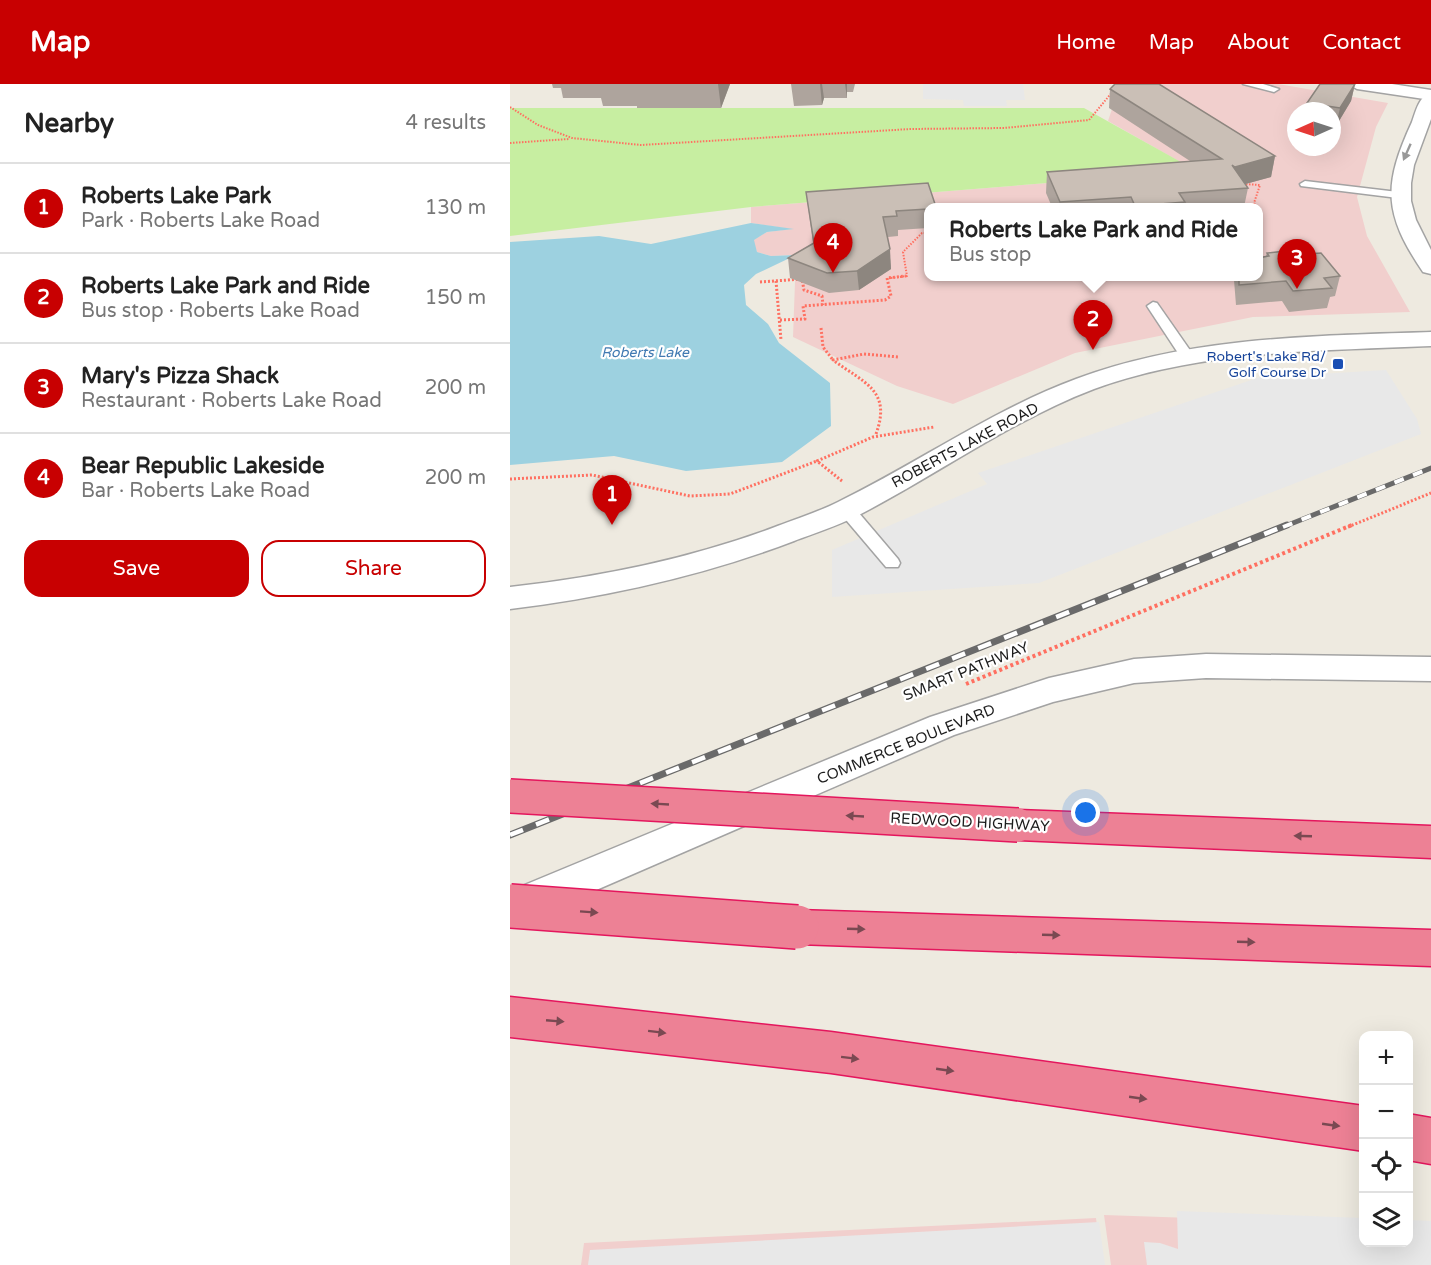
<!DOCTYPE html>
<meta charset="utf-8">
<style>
body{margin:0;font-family:"Varela Round",sans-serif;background:#f2f2f2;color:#222}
.controls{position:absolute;right:18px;bottom:18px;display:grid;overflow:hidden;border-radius:12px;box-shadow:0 6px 24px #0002}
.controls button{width:54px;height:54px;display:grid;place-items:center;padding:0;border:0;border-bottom:2px solid #e0e0e0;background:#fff;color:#222;font:30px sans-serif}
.compass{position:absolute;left:777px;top:18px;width:54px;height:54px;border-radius:50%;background:#fff;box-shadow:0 6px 24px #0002;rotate:267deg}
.you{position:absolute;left:576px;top:729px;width:21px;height:21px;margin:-15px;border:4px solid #fff;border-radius:50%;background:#1a73e8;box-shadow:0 0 0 9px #1a73e833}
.badge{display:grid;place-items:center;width:39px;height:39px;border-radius:50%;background:#c80001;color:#fff;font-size:20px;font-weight:700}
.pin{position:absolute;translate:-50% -50px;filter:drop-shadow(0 2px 3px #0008)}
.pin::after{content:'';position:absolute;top:32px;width:21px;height:18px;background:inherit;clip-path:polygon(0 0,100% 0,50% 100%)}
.popup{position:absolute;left:414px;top:119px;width:339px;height:78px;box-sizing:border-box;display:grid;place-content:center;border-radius:12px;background:#fff;filter:drop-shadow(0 2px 4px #0005);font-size:20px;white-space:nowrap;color:#767676}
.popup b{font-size:22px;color:#222}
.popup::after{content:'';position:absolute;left:50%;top:100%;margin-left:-12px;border:12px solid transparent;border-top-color:#fff}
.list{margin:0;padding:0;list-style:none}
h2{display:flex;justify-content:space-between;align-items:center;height:78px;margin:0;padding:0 24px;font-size:26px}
h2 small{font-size:20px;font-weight:400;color:#767676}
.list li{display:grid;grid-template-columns:39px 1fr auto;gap:18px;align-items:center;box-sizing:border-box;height:90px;padding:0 24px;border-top:2px solid #e0e0e0}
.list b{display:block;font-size:22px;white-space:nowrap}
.list p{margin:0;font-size:20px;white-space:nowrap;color:#767676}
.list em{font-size:20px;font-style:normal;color:#767676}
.actions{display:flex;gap:12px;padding:18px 24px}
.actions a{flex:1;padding:14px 0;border:2px solid #c80001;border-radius:18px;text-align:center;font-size:21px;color:#c80001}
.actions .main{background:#c80001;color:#fff}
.icon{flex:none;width:33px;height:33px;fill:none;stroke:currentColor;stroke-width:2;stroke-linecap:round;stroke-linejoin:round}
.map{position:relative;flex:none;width:921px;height:1181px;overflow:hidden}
header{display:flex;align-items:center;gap:36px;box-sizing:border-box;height:84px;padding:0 30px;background:#c80001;color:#fff}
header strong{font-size:28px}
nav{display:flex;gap:33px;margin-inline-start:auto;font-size:21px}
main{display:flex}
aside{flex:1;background:#fff}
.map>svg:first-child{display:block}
</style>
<header>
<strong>Map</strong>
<nav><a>Home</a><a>Map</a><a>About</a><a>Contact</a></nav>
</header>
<main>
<aside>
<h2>Nearby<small>4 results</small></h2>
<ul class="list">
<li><span class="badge">1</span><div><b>Roberts Lake Park</b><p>Park · Roberts Lake Road</p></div><em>130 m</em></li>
<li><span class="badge">2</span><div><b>Roberts Lake Park and Ride</b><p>Bus stop · Roberts Lake Road</p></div><em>150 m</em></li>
<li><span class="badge">3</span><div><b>Mary's Pizza Shack</b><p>Restaurant · Roberts Lake Road</p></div><em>200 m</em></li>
<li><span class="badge">4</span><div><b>Bear Republic Lakeside</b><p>Bar · Roberts Lake Road</p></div><em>200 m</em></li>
</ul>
<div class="actions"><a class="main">Save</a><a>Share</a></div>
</aside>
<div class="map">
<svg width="921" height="1181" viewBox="0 0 921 1181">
<rect width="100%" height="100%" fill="#eeeae0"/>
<g fill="#f1cfcd" fill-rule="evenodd">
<path d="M623,0h145l110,19 -12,24 -19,70 10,39 43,76 -157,5 -178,36 -122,51 -56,-18 -104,-49 3,-82 -25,1 -14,-4 -4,-12 14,-8 24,-3 -40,-6v-16l445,-36 -88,-50 5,-15zM786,27h36v36h-36zM418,124h330v68h-330z"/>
<path d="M594,1131l259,9 1,18h44l23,23h-320z"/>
<path d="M586,1134l6,47h-521l3,-22z"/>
</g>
<path fill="#c7eea1" d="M0,24h574l113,63 -446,36 -241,29z"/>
<g fill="#e8e8e8">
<path d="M413,0h100l2,16h-19l1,6h-43l-1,-6 -40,-1z"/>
<path d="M876,286l31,49 4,15 -382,149 -207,14v-47l155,-66 -9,-11 300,-102 14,8 27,-5z"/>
<path d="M667,1127l186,7 1,24h44l1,-22 22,1v44h-284l-3,-23 16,1 18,6z"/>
<path d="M589,1138l6,43h-517l2,-15z"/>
</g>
<path fill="#9dd1e0" d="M241,139l43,6 -27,3 -13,8 3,12 14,4 25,-1 -40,19 -12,11 2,20 22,19 11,19 51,40 1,43 -49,36 -96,9 -72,-15 -104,9v-223l89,-6 52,8z"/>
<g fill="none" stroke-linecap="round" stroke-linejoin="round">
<g stroke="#a3a3a3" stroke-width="3">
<g id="service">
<path d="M733,0h20l16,5 -5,3z"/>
<path d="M795,97l93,11 6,3 -6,3 -97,-12 -1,-2z"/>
<path d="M643,218l4,1 37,53 -2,3 -5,1 -7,-4 -33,-50z"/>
<path d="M337,421l6,1 45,53 2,4 -2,4h-12l-45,-53 -2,-4 2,-4z"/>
</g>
</g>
<g stroke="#a3a3a3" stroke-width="3">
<path id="minor" d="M838,0h44l39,6v10l-74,-11z"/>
</g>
<g stroke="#a3a3a3" stroke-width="3">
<g id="tertiary">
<path d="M921,9v26l-17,46 -3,18v18l5,19 15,30v24l-8,-2c-40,-59 -40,-87 -11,-150 4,-11 7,-26 19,-29z"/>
<path d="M921,248v14c-113,5 -230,4 -337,43 -84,32 -157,86 -237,127 -20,10 -42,17 -63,25 -92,35 -187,56 -284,68v-22c91,-10 179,-28 265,-60 21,-8 43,-15 63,-25 80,-39 154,-92 238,-123 113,-42 236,-43 355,-47z"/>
<path d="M696,570l225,3v24l-225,-3 -72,5 -81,19 -99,33 -420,182 -14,5 -10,-4v-27l420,-174 119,-39 85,-19z"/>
</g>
</g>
<g stroke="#e4165d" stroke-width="3">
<g id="motorway">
<path d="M508,726l413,16v32l-413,-18 -13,-4 -5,-11 5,-11z"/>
<path d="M287,826l634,20v36l-634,-22 -14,-5 -6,-12 6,-12z"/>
<path d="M0,913l321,35 533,74v45l-533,-78 -321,-36z"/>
<path d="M898,1030l23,4v46l-23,-4z"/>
</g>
</g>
<g stroke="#ff7061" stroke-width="2" stroke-dasharray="1.5 1.5" stroke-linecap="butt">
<path d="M0,23l28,18 34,13 69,7 270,-16 93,-1 85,-8 30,-36"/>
<path d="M0,59l59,-4"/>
<path d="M733,100l17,1 -6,18 3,5"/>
<path d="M381,194l16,-2 -4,-24 19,-19h6"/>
</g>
<g stroke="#ff7061" stroke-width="3" stroke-dasharray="2 2" stroke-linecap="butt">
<path d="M266,197l5,59"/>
<path d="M250,198l42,-3 2,11 18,6 1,9"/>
<path d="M270,236l25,-1 -2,-13 82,-6 6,-4 -4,-18 19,-2"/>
<path d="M311,244l2,19 10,13"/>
<path d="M366,350c16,-44 -12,-51 -43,-74l31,-6 35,3"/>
<path d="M0,395l82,-4 98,21 40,-2 87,-33"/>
<path d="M332,397l-25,-20 56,-24 61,-10"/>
<path d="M838,443l83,-34"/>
</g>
<path stroke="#ff7061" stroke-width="4" stroke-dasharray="3 3" stroke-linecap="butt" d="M456,600l386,-159"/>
<use href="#service" fill="#fff" fill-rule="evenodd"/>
<use href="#minor" fill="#fff" fill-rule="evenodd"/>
<use href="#tertiary" fill="#fff" fill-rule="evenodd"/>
<use href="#motorway" fill="#ed8195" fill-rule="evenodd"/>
<g stroke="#6a6a6a" stroke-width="5">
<path id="rail-far1" d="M773,443l148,-59"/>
</g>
<g stroke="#6a6a6a" stroke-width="7">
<path id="rail" d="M0,751l777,-310"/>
</g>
<use href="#rail-far1" stroke="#fff" stroke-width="4" stroke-dasharray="10" stroke-linecap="butt"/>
<use href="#rail" stroke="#fff" stroke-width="4.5" stroke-dasharray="14" stroke-linecap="butt"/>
<g stroke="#e4165d" stroke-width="36" stroke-linecap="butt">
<path id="motorway-bridge-far1" d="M0,712l508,29"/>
</g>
<g stroke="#e4165d" stroke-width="46" stroke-linecap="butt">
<path id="motorway-bridge" d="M0,822l287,21"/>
</g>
<use href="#motorway-bridge-far1" stroke="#ed8195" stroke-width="33"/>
<use href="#motorway-bridge" stroke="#ed8195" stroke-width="43"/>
</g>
<g fill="#aea49d">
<path d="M42,0h178l-9,24h-84v-2h-34l-2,-8h-38l-2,-10h-8z"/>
<path d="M281,0h64l-2,8h-6v6h-23l-2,7 -28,1z"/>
<path d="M845,0l-4,17 -15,25h-4v-15h-27l2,-8z"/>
<path d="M600,5l165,67 -4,21 -26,7 3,4 -4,19h-192l-6,-14 1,-21 143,-11 -81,-53z"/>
<path d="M296,108l122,15v21l-30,2v6l-10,1 3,32 -32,21 -30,3 -39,-15 -2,-20 25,-15z"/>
<path d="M757,169l40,1 33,22 -5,20 -5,1 -3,11 -38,4 -7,-11 -46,4 -2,-25v-4h24z"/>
</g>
<g fill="#8d867f">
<path d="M208,0h12l-9,24z"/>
<path d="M310,0h2l2,14 -2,7z"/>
<path d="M335,0h2v14z"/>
<path d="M845,0l-4,17 -15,25 4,-18z"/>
<path d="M765,72l-4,21 -40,11 4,-21z"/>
<path d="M380,165l1,20 -32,21 -2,-19z"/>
</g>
<g fill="#cabfb6" stroke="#8d867f" stroke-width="1.5">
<path d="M605,0h44l116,72 -40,11 -3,-2 16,23 -69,5 6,9 -50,4 -4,-9 -71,5 -13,-30 175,-13 -112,-70z"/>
<path d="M810,0h35l-15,24 -33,-5z"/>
<path d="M418,99l8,24h-8v2l-32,2 1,5 -14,1 7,32 -33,22 -30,2 -39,-15 26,-15 -8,-51z"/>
<path d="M793,165l4,5 14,-1 19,23 -16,2 8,10 -39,3 -7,-10 -47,4v-9h19v-18l11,-2 -2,-3z"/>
</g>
<defs><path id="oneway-solid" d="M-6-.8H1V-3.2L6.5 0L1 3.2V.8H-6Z" transform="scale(1.5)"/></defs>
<use fill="#999" href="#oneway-solid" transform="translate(897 68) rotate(114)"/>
<g fill="#7a4952">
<use href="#oneway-solid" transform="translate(150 720) rotate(-177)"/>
<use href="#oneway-solid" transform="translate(345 732) rotate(-177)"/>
<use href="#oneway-solid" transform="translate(793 752) rotate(-178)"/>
<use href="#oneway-solid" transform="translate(79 828) rotate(4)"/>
<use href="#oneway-solid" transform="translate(346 845) rotate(2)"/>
<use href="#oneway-solid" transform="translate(541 851) rotate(2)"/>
<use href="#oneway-solid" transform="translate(736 858) rotate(2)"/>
<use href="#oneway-solid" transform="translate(45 937) rotate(5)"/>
<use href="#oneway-solid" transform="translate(147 948) rotate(7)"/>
<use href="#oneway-solid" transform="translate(340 974) rotate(7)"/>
<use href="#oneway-solid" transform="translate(435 986) rotate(8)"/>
<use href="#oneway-solid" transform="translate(628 1014) rotate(8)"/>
<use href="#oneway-solid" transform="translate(821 1041) rotate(8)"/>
</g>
<rect fill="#1a4fb4" stroke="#fff" stroke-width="2" x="822" y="274" width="12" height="12" rx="3"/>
<g text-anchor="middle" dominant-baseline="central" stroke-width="4.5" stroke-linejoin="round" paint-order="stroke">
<g font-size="14" font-style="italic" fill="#417ab2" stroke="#fff">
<text x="135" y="268">Roberts Lake</text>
</g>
<g font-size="14" fill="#164399" stroke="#fff" text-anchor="end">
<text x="816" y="272">Robert's Lake Rd/<tspan x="816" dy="16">Golf Course Dr</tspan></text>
</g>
<g font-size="15" fill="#1c1c1c" stroke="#fff">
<text transform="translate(455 361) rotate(-28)">ROBERTS LAKE ROAD</text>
<text transform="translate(456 587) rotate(-22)">SMART PATHWAY</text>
<text transform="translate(396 660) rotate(-22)">COMMERCE BOULEVARD</text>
<text transform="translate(460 738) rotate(3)">REDWOOD HIGHWAY</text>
</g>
</g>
</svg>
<div class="controls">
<button>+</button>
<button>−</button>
<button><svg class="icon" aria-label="locate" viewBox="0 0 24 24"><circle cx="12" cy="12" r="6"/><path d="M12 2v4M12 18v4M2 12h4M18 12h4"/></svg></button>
<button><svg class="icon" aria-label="layers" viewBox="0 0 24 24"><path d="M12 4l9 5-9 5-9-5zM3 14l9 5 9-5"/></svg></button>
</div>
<svg class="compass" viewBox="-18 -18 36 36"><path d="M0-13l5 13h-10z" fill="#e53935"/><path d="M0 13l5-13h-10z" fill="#767676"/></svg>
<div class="you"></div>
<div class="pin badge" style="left:102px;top:441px">1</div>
<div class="pin badge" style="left:583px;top:266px">2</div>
<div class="popup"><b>Roberts Lake Park and Ride</b>Bus stop</div>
<div class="pin badge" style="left:787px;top:205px">3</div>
<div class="pin badge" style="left:323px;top:189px">4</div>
</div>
</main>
